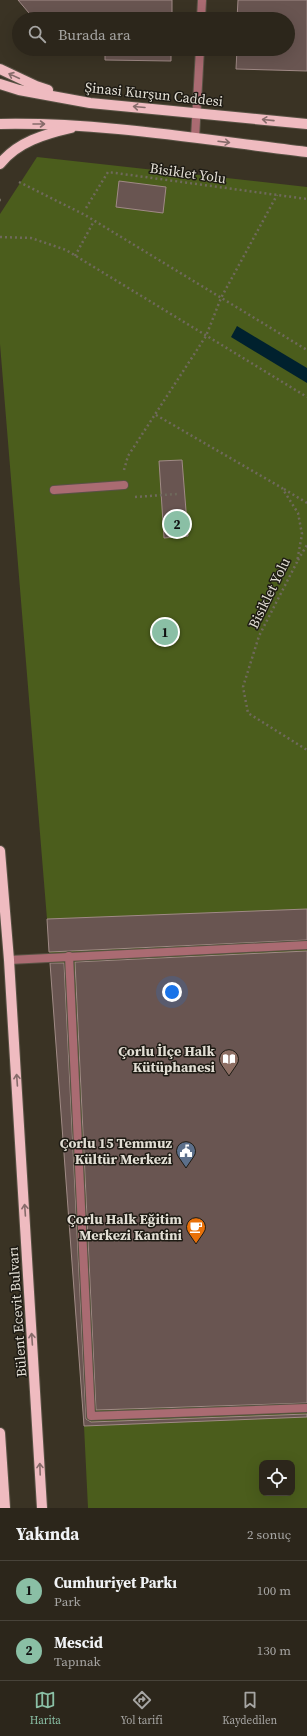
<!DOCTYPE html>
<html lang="tr">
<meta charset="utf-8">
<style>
body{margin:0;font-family:"Source Serif 4",serif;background:#342e24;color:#f1f3f6}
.controls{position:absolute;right:12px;bottom:12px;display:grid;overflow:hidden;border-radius:8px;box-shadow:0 4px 16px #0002}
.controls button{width:36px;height:36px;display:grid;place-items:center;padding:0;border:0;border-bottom:1px solid #48433a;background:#2c261b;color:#f1f3f6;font:20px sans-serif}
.you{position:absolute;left:172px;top:992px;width:14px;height:14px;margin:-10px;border:3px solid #fff;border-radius:50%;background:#1a73e8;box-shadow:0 0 0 6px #1a73e833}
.badge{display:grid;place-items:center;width:26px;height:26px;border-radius:50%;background:#8abfa5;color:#111;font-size:13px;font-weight:700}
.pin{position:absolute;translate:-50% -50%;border:2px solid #fff;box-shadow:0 1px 4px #0006}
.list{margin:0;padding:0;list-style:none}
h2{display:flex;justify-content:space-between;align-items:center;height:52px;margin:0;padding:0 16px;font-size:17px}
h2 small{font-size:13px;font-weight:400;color:#a6a5a3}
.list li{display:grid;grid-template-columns:26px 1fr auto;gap:12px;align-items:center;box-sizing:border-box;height:60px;padding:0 16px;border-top:1px solid #48433a}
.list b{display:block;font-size:15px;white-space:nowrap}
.list p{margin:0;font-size:13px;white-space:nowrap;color:#a6a5a3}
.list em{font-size:13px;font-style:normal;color:#a6a5a3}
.icon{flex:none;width:22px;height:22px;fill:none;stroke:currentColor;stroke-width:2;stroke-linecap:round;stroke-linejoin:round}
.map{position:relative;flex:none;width:307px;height:1508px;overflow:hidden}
.search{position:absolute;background:#2c261b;box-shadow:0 4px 16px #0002;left:12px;right:12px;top:12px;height:44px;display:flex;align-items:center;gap:10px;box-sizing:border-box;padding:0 14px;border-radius:22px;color:#a6a5a3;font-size:15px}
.sheet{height:172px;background:#2c261b}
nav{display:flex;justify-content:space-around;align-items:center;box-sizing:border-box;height:56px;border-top:1px solid #48433a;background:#2c261b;font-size:11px;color:#a6a5a3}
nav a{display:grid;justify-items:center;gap:2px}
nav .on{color:#8abfa5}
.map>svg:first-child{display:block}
</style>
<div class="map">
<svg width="307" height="1508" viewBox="0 0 307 1508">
<rect width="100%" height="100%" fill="#3a3324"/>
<path fill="#4b5d1c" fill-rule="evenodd" d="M37,157l270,30v1321h-219l-4,-82 -37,-507 -47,-575v-130zM262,1463h30v30h-30z"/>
<path fill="#00212e" d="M237,326l70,42v15l-76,-46z"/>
<g fill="#695551" stroke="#a08a86">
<path d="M18,0h154v19h-138z"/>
<path d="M238,0h69v71l-71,-2 1,-20h51v-30h-51z"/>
<path d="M105,49h66v12l-66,-1z"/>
<path d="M119,181l47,6 -3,26 -47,-6z"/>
<path d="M182,460l6,76 -24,2 -5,-77z"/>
<path d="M307,909v31l-258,12 -2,-33z"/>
<path d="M307,951v452l-211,7 -21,-448z"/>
<path d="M50,963h14l22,456 5,3 216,-8v3l-223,9z"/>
</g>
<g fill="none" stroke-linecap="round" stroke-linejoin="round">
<g stroke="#585244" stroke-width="10">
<g id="lane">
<path d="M54,490l70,-5"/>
<path d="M69,956l22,460 216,-8"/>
<path d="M9,960l298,-15"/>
</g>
</g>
<g stroke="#585244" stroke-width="10">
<g id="street">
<path d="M201,19l1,-19"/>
<path d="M195,138l5,-89"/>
</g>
</g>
<g stroke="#585244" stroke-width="12">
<g id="primary">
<path d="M0,69l36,17 12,4"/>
<path d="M0,84l19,6 71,13 217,21"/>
<path d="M0,124c103,-2 205,16 307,28"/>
<path d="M0,164c17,-22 45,-30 71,-36"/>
<path d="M0,851l9,109 33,548"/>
<path d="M0,1433l5,75"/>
</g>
</g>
<g stroke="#6f695c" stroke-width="2.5" stroke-dasharray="2 3" stroke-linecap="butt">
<path d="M19,182l66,33 222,135"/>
<path d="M0,200h1"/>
<path d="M86,208l22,-36 199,27"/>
<path d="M0,237l31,1 35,12 241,147"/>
<path d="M75,256l19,-35"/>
<path d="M156,415l126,73 16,25 4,21 -5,28 -38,74 -16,51 5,26 59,37"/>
<path d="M124,470l4,-14 78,-120 15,-38 56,-103"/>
<path d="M284,489l23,14"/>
<path d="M135,497l42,-3"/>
<path d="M298,560l9,-15"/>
</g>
<use href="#lane" stroke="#aa6b72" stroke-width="8"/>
<use href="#street" stroke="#aa6b72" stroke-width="8"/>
<use href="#primary" stroke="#efbbc0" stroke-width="10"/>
</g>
<defs><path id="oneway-shaft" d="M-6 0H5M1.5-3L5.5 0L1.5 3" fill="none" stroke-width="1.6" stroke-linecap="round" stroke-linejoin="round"/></defs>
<g stroke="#866b6a">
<use href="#oneway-shaft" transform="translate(14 76) rotate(-155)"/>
<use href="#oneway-shaft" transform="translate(139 107) rotate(-175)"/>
<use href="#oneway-shaft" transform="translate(268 120) rotate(-174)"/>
<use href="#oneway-shaft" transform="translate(39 124)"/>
<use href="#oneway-shaft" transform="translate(224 142) rotate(7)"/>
<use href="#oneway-shaft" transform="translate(17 1080) rotate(-94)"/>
<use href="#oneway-shaft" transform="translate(25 1210) rotate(-94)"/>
<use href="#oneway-shaft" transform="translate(32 1339) rotate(-94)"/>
<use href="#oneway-shaft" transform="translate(40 1469) rotate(-92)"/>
</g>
<defs>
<g id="library-pin" transform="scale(1)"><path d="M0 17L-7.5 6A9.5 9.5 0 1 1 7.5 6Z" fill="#8d6e63" stroke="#1e1b14"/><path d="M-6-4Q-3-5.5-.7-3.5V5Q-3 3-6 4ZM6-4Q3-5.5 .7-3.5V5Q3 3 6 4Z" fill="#fff"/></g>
<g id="civic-pin" transform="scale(1)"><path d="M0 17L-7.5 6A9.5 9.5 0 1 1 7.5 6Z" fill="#5c6f8a" stroke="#1e1b14"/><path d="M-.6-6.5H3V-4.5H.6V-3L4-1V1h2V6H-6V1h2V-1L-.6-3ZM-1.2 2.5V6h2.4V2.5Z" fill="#fff"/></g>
<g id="cafe-pin" transform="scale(1)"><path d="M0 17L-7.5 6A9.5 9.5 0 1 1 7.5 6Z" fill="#e8710a" stroke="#1e1b14"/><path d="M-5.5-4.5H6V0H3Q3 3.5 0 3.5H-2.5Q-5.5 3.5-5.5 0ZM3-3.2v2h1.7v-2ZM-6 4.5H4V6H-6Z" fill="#fff"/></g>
</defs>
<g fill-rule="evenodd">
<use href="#library-pin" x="229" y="1059"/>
<use href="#civic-pin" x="186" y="1151"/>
<use href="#cafe-pin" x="196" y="1227"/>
</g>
<g text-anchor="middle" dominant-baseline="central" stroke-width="3" stroke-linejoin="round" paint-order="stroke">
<g font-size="14" fill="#e2ded4" stroke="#1e1b14">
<text transform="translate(154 94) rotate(6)">Şinasi Kurşun Caddesi</text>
<text transform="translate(188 173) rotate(8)">Bisiklet Yolu</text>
<text transform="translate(269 593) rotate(-64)">Bisiklet Yolu</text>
<text transform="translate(17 1312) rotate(-94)">Bülent Ecevit Bulvarı</text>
</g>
<g font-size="14" font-weight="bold" fill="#e2ded4" stroke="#1e1b14" text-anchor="end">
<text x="215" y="1051">Çorlu İlçe Halk<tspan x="215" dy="16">Kütüphanesi</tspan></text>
<text x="172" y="1143">Çorlu 15 Temmuz<tspan x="172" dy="16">Kültür Merkezi</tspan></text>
<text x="182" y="1219">Çorlu Halk Eğitim<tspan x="182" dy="16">Merkezi Kantini</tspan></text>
</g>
</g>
</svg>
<div class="controls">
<button><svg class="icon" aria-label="locate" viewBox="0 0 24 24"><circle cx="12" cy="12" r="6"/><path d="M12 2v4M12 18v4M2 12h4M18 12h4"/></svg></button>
</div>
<div class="you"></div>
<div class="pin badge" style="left:165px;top:632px">1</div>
<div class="pin badge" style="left:177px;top:524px">2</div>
<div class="search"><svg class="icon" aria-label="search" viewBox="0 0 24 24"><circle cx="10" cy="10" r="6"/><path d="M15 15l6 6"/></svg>Burada ara</div>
</div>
<section class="sheet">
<h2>Yakında<small>2 sonuç</small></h2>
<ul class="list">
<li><span class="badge">1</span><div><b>Cumhuriyet Parkı</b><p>Park</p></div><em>100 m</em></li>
<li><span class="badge">2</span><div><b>Mescid</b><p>Tapınak</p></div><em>130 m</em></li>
</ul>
</section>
<nav>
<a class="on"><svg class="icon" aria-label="map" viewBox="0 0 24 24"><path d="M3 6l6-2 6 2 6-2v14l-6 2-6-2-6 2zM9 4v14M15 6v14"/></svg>Harita</a>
<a><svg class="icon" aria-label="directions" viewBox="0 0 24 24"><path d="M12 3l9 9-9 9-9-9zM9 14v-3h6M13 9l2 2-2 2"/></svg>Yol tarifi</a>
<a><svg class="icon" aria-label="saved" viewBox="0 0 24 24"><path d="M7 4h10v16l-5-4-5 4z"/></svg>Kaydedilen</a>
</nav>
